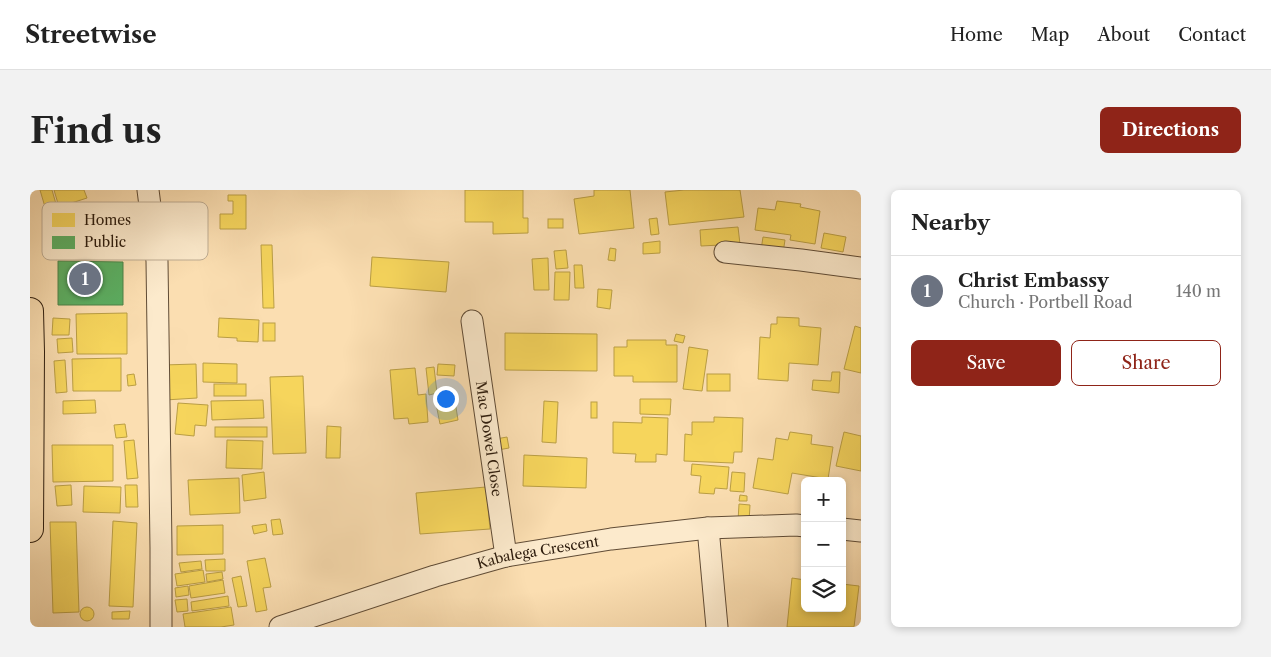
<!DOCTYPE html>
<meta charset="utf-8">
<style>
body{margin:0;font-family:"Libre Caslon Text",serif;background:#f2f2f2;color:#222}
.controls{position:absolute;right:15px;bottom:15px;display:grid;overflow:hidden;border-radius:8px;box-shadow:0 2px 8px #0003}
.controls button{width:45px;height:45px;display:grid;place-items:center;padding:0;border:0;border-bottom:1px solid #e0e0e0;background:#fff;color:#222;font:25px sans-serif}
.you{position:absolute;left:415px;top:208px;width:18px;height:18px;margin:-12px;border:4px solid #fff;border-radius:50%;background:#1a73e8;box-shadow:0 0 0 8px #1a73e833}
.badge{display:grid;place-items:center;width:32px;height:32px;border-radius:50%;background:#8f2418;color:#fff;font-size:16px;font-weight:700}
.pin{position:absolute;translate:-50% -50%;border:2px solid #fff;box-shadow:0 1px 5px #0006}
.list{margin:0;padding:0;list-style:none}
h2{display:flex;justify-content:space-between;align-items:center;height:65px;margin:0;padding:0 20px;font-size:21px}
h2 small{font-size:16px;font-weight:400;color:#767676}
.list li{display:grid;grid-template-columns:32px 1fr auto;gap:15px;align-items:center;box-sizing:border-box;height:70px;padding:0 20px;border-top:1px solid #e0e0e0}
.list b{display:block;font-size:19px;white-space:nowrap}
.list p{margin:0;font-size:16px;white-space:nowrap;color:#767676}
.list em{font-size:16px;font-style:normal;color:#767676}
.actions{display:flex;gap:10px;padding:15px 20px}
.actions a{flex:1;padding:11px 0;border:1px solid #8f2418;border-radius:8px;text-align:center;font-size:18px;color:#8f2418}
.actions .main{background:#8f2418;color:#fff}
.icon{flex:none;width:28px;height:28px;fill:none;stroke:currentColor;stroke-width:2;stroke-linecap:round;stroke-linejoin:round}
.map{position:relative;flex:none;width:831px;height:437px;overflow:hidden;border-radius:8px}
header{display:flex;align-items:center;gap:30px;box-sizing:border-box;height:70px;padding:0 25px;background:#fff;border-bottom:1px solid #e0e0e0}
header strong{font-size:24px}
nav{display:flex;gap:28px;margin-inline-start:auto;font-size:18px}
.intro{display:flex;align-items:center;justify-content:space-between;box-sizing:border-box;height:120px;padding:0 30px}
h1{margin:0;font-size:35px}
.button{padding:12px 22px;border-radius:8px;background:#8f2418;color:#fff;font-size:18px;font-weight:700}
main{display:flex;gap:30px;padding:0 30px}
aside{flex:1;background:#fff;border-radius:8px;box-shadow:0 2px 8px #0003}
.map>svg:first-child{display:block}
</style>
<header>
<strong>Streetwise</strong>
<nav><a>Home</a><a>Map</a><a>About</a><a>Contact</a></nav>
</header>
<div class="intro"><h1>Find us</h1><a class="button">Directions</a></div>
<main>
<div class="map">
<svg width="831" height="437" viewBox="0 0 831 437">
<rect width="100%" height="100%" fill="#fbdeb1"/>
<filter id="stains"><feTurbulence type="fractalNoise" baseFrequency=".004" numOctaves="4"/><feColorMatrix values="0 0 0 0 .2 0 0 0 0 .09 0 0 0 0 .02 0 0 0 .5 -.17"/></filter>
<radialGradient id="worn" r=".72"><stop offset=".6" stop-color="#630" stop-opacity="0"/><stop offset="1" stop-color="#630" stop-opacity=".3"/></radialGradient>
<g fill="#f6d55c" stroke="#ba9e44">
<path d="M10,0h12l4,14 -11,3z"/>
<path d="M24,0h30l3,8 -28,9z"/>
<path d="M435,0h58v28h5v15l-35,1v-12h-28z"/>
<path d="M564,0h36l4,38 -55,6 -5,-35 20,-3z"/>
<path d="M654,0h56l4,27 -75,8 -4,-33z"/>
<path d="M198,5h18v34h-26v-15h13v-13h-5z"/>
<path d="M747,11l24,3 -1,3 20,4 -5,33 -25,-4 1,-5 -36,-5 3,-22 17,2z"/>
<path d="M627,28l2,16 -8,1 -2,-16z"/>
<rect x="518" y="29" width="15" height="9"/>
<path d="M708,37l2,17 -39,2 -1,-16z"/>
<path d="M794,43l22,4 -3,15 -22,-4z"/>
<path d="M733,47l22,3 -2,13 -22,-3z"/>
<path d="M630,51v12l-17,1v-11z"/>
<path d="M231,55h11l2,63h-11z"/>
<path d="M580,58l6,1 -1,12 -7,-1z"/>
<path d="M536,60l2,18 -12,1 -2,-18z"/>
<path d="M342,67l77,5 -3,30 -76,-6z"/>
<path d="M518,68l1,32h-15l-2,-31z"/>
<path d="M544,75h8l2,23h-9z"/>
<path d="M525,82h15l-1,28h-15z"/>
<path d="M568,99l14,1 -2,19 -13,-2z"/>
<path d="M97,123v41h-50l-1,-40z"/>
<path d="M747,127l22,1v8l22,2 -3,37 -29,-2 -1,18 -30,-2 2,-42 10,1 1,-14h6z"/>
<path d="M23,128l17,1 -1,16h-17z"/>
<path d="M189,128l40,2 -1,22 -21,-1v-3l-19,-1z"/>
<rect x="233" y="133" width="12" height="18"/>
<path d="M825,136l6,2v45l-17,-4z"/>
<path d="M475,143l92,1v37l-92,-1z"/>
<path d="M646,144l9,2 -2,7 -9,-2z"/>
<path d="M42,148l1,14 -15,1 -1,-14z"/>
<path d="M597,150h39v5h11v37h-44v-6h-19v-29h13z"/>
<path d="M659,157l19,3 -6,41 -19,-2z"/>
<path d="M91,168v33h-48l-1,-32z"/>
<path d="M35,170l2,32 -11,1 -2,-32z"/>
<path d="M173,173l34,1v19l-34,-1z"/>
<path d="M166,174l1,34 -32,2 -2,-35z"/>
<path d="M408,174l17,1 -1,11 -17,-1z"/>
<path d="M404,177l3,26 -8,2 -3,-27z"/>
<path d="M385,178l3,27 8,-1 2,28 -19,2 -1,-6 -14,1 -4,-49z"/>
<path d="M802,182h8l-1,21 -27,-3 1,-10 18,1z"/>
<path d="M104,184l2,11 -8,1 -1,-11z"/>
<rect x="677" y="184" width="23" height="17"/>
<path d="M273,186l3,77 -33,1 -3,-77z"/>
<rect x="184" y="194" width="32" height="12"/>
<path d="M610,209h31l-1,16 -30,-1z"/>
<path d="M65,210l1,13 -33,1v-13z"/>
<path d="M233,210l1,18 -52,2 -1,-19z"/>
<path d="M425,211l3,19 -18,4 -4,-20z"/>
<path d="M514,211l14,1 -2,41 -14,-1z"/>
<rect x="561" y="212" width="6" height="16"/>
<path d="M148,213l30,2 -2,21 -11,-1 -1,11 -19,-2z"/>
<path d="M612,227l26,1 -1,37 -11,-1v8h-21l1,-8 -23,-1v-31l29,1z"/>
<path d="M684,227l29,1 -1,34h-8l-1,11 -49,-2 1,-27 7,1v-13h22z"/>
<path d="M95,234l2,13 -11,1 -2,-13z"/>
<path d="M297,236l14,1 -1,31h-14z"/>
<rect x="185" y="237" width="52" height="10"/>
<path d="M760,242l22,3 -1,9 22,3 -5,32 -36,-6 -4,21 -35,-6 5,-30 15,2 3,-22 12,2z"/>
<path d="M814,242l17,4v35l-25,-5z"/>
<path d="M477,247l2,11 -11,2 -2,-11z"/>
<path d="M104,250l4,38 -11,1 -3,-38z"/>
<path d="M197,250l36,1 -1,28 -36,-1z"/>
<path d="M22,255h61v36l-60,1z"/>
<path d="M494,265l63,3 -1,30 -63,-2z"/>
<path d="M662,274l37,3 -2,22 -12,-1 -1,6 -15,-1 2,-17 -10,-1z"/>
<path d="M234,282l2,26 -22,3 -2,-26z"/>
<path d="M702,282l13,1 -1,19 -14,-1z"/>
<path d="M209,288l1,35 -50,2 -2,-35z"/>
<path d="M41,295l1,20 -15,1 -2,-20z"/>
<path d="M95,295h12l1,22h-12z"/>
<path d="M54,296l37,1 -1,26 -37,-1z"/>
<path d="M456,297l4,42 -70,5 -4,-41z"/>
<path d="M710,305l7,1v5h-8z"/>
<path d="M709,314l11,1 -1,17 -11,-1z"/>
<path d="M250,329l3,15 -10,1 -2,-15z"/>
<path d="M83,331l24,2 -4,84 -24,-1z"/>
<path d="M20,332h26l3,90 -26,1z"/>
<path d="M236,334l1,7 -13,3 -2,-8z"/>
<path d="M193,335v29l-46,1v-29z"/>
<path d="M235,368l6,29 -8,1 4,22 -11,2 -9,-51z"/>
<path d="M195,369v12h-19l-1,-11z"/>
<path d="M171,371l1,8 -21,3 -2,-9z"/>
<path d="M173,380l2,12 -28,4 -2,-12z"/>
<path d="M192,382l1,7 -16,3 -1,-8z"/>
<path d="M211,386l6,30 -9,1 -6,-29z"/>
<path d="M762,388l13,2v28h37v-24l17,2 -5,41h-67z"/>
<path d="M193,390l2,13 -34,5 -2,-12z"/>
<path d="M158,396l1,9 -13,2 -1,-9z"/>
<path d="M198,406l1,10 -37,5 -1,-9z"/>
<path d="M157,409l1,12 -11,1 -2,-12z"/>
<path d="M201,417l3,18 -13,2h-36l-2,-13z"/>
<circle cx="57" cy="424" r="7"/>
<path d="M100,421l-1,8h-17v-7z"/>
</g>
<path fill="#5aae61" stroke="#4c8248" d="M28,71l65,1v43h-65z"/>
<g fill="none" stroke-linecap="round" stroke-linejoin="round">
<g stroke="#604c36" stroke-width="23">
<g id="minor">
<path d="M118,0l9,71 4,287v79"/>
<path d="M695,62l76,8 60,8"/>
<path id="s1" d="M442,131l34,235"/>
<path d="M678,338l9,99"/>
<path d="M812,339l19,2"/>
<path id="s2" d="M250,437l155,-51 71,-20 105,-17 97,-11 88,-3 9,1"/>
</g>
</g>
<g stroke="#2d1c0d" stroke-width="28">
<path id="major" d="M0,121l1,41 -1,177"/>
</g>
<use href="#minor" stroke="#fceacc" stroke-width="21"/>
<use href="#major" stroke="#fbdeb1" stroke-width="26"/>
</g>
<g text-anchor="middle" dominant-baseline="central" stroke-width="5" stroke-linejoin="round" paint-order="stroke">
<g font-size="14" fill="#2d1c0d" stroke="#fceacc">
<text stroke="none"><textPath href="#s1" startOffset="119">Mac Dowel Close</textPath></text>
<text stroke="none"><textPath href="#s2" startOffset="269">Kabalega Crescent</textPath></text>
</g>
</g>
<rect x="12" y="12" width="166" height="58" rx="8" fill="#fceacc" stroke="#beac93" stroke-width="1"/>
<rect x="22" y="23" width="23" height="14" fill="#f6d55c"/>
<rect x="22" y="46" width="23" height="13" fill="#5aae61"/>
<g font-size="14" fill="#2d1c0d">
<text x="54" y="35">Homes</text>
<text x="54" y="57">Public</text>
</g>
<rect width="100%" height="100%" filter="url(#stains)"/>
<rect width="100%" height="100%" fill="url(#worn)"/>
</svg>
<div class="controls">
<button>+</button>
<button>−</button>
<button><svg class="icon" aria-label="layers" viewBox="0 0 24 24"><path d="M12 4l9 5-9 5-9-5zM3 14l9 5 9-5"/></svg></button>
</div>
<div class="you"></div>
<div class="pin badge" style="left:55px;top:89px;background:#6b7280">1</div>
</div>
<aside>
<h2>Nearby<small></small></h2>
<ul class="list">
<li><span class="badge" style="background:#6b7280">1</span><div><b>Christ Embassy</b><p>Church · Portbell Road</p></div><em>140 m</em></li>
</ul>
<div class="actions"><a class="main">Save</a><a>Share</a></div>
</aside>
</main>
